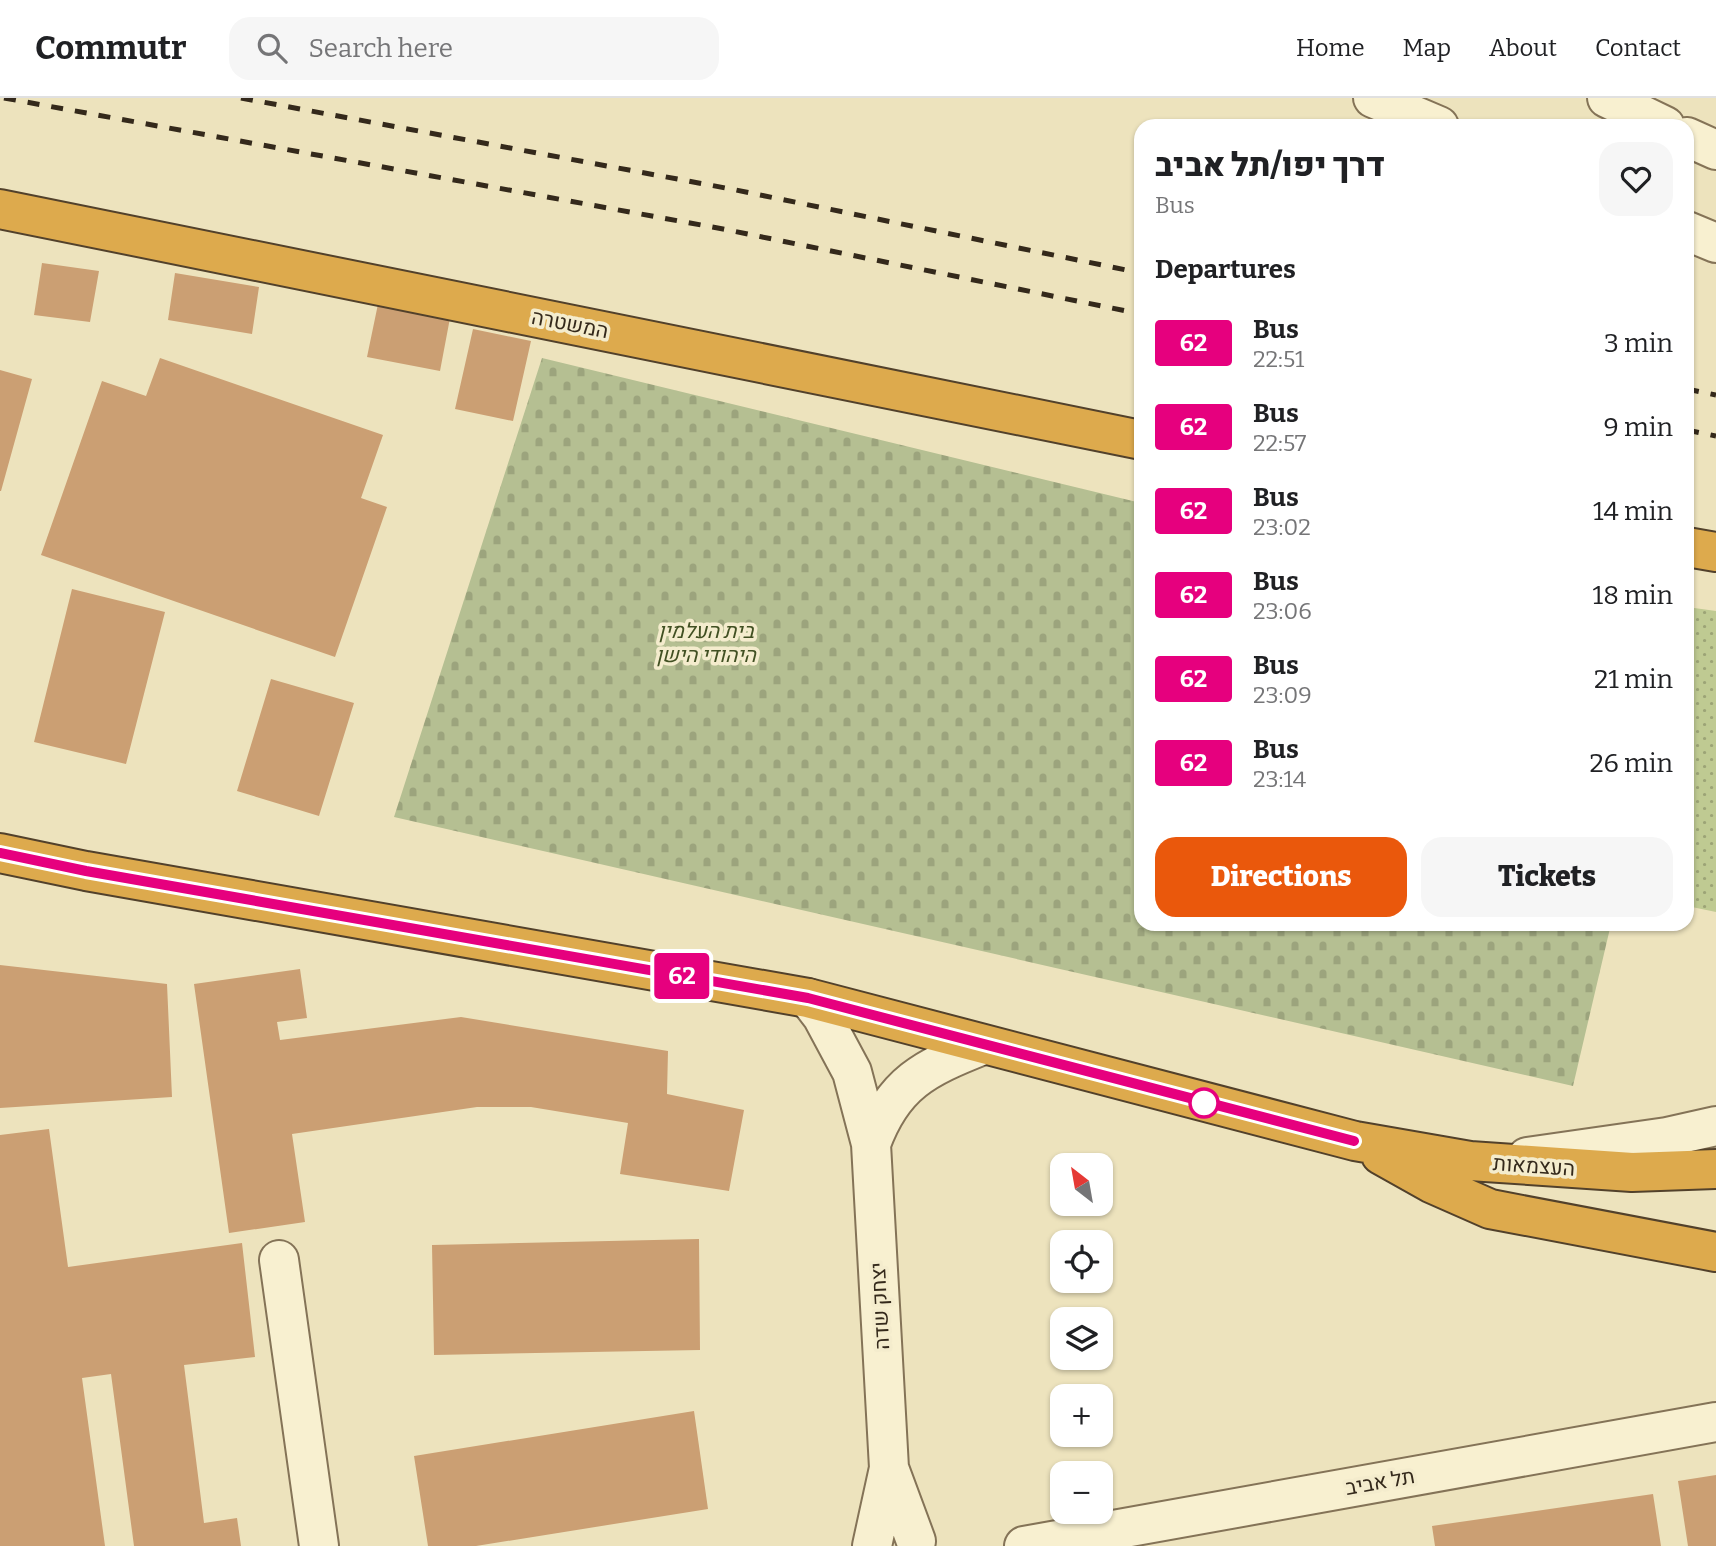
<!DOCTYPE html>
<html lang="en">
<head>
<meta charset="utf-8">
<style>
	body { margin:0; font-family:Bitter,Heebo,serif; background:#f6f6f6; color:#202124; height:100vh; display:flex; flex-direction:column; font-size:26px; white-space:nowrap }
	* { box-sizing:border-box; margin:0 }
	p { font-size:23px; color:#757577 }
	.icon { flex:none; width:38px; height:38px; fill:none; stroke:currentColor; stroke-width:2; stroke-linecap:round; stroke-linejoin:round }
	.map { position:relative; flex:1; overflow:hidden }
	.side { position:absolute; left:1134px; top:21px; width:560px; height:812px; display:flex; flex-direction:column; background:#fff; border-radius:21px; box-shadow:0 2px 5px #0004 }
	.side>* { flex:none }
	.badge { padding:0 14px; border-radius:5px; font-size:24px; line-height:46px }
	.needle { width:46px; rotate:329deg }
	.controls { position:absolute; left:1050px; top:1055px; display:grid; gap:14px }
	.controls a { display:grid; place-items:center; width:63px; height:63px; border-radius:14px; background:#fff; box-shadow:0 2px 5px #0004; font-size:35px }
	.map>.badge { position:absolute; translate:-50% -50%; box-shadow:0 0 0 4px #fff }
	h2 { padding:0 21px; font-size:26px; line-height:63px }
	.round { display:grid; place-items:center; flex:none; width:74px; height:74px; border-radius:21px; background:#f6f6f6 }
	.summary { display:flex; align-items:center; justify-content:space-between; height:119px; padding:0 21px }
	h1 { font-size:33px; font-weight:800; line-height:52px }
	.cta { display:flex; gap:14px; margin-top:auto; padding:14px 21px }
	.cta a { flex:1; height:80px; border-radius:21px; background:#ea580c; color:#fff; font-size:28px; font-weight:800; line-height:80px; text-align:center }
	.cta a+a { background:#f6f6f6; color:#202124 }
	ul { padding:0; list-style:none }
	li { display:flex; align-items:center; gap:21px; height:84px; padding:0 21px }
	li div { flex:1 }
	li b { display:block; font-size:26px }
	li em { font-style:normal }
	li .badge { min-width:77px; font-weight:700; text-align:center }
	header { display:flex; align-items:center; gap:42px; box-sizing:border-box; height:98px; padding:0 35px; background:#fff; border-bottom:2px solid #e0e0e0 }
	header strong { font-size:33px }
	nav { display:flex; gap:38px; margin-inline-start:auto; font-size:24px }
	.search { width:490px; height:63px; background:#f6f6f6; display:flex; align-items:center; gap:18px; box-sizing:border-box; padding:0 24px; border-radius:21px; color:#757577; font-size:26px }
	.map>svg:first-child { display:block }
	.grass { fill:url(#grass-dots) }
	.cemetery { fill:url(#cemetery-stones) }
	.building { fill:#cb9f73 }
	.lines { fill:none; stroke-linecap:round; stroke-linejoin:round }
	.minor-casing { stroke:#847357; stroke-width:42 }
	.highway-casing { stroke:#52412b; stroke-width:42 }
	.minor { stroke:#f8f0d0; stroke-width:38 }
	.highway { stroke:#ddaa4d; stroke-width:38 }
	.rail { stroke:#34291b; stroke-width:5; stroke-dasharray:12 12; stroke-linecap:butt }
	.line-casing { stroke:#fff; stroke-width:16 }
	.line { stroke:#e6007e; stroke-width:10 }
	.stop-dot { fill:#fff; stroke:#e6007e; stroke-width:3.5 }
	.labels { text-anchor:middle; dominant-baseline:central; stroke-width:7; stroke-linejoin:round; paint-order:stroke }
	.street-label { font-size:21px; fill:#34291b; stroke:#f4eccd }
	.park-label { font-size:21px; font-style:italic; fill:#415022; stroke:#f4eccd }
</style>
</head>
<body>
<header>
<strong>Commutr</strong>
<div class="search"><svg class="icon" aria-label="search" viewBox="0 0 24 24"><circle cx="10" cy="10" r="6"/><path d="M15 15l6 6"/></svg>Search here</div>
<nav><a>Home</a><a>Map</a><a>About</a><a>Contact</a></nav>
</header>
<div class="map">
<svg width="1716" height="1448" viewBox="0 0 1716 1448">
	<defs>
		<pattern id="grass-dots" width="8" height="8" patternUnits="userSpaceOnUse" patternTransform="scale(1.75)"><rect width="8" height="8" fill="#bfca92"/><path d="M2 2h.1M6 6h.1" fill="none" stroke="#9ca476" stroke-width="1.8" stroke-linecap="round"/></pattern>
		<pattern id="cemetery-stones" width="16" height="16" patternUnits="userSpaceOnUse" patternTransform="scale(1.75)"><rect width="16" height="16" fill="#b5bf92"/><path d="M2 7V4a2 2 0 0 1 4 0v3zM10 15v-3a2 2 0 0 1 4 0v3z" fill="#9ca47d"/></pattern>
	</defs>
	<rect width="100%" height="100%" fill="#ede3bd"/>
	<path class="grass" d="M1687 509 1716 513V814L1687 808Z"/>
	<path class="cemetery" d="M542 260 1141 405V826H1611L1573 988 394 719Z"/>
	<path class="building" d="M42 165 99 173 90 224 34 217Z
		M175 175 259 189 252 236 168 222Z
		M378 206 450 220 440 273 367 259Z
		M473 231 531 243 513 323 455 311Z
		M160 260 383 337 361 400 387 409 335 559 41 457 102 283 146 298Z
		M0 272 32 281 1 393H0Z
		M72 491 165 514 126 666 34 644Z
		M271 581 354 605 319 718 237 693Z
		M0 867 167 886 172 999 0 1010Z
		M300 871 307 920 277 924 280 942 461 919 668 953 667 996 744 1012 729 1093 620 1076 628 1025 531 1009H477L292 1036 305 1124 229 1135 194 886Z
		M49 1031 68 1169 242 1145 255 1259 184 1267 204 1425 237 1420 241 1448H134L111 1276 82 1280 105 1448H0V1037Z
		M699 1141 700 1252 434 1257 432 1147Z
		M694 1313 708 1411 476 1448H428L414 1358Z
		M1716 1377V1448H1688L1678 1383Z
		M1653 1396 1661 1448H1435L1432 1428Z"/>
	<g class="lines">
		<defs>
			<path id="minor" d="M1373 0 1439 28
				M1607 0 1665 28
				M1687 39 1716 52
				M1687 133 1716 145
				M808 900 822 918 852 974 871 1046 889 1370 872 1448
				M871 1046C893 985 925 970 983 947
				M1527 1059 1667 1039 1716 1028
				M279 1162 319 1448
				M889 1370 916 1443
				M1024 1448 1716 1324"/>
			<path id="highway" d="M0 111 1141 342
				M1687 449 1716 454
				M0 755 86 773 808 900 1355 1043 1470 1063 1632 1074 1716 1071
				M1381 1057 1431 1085 1490 1111 1716 1154"/>
		</defs>
		<use href="#minor" class="minor-casing"/>
		<use href="#highway" class="highway-casing"/>
		<use href="#minor" class="minor"/>
		<use href="#highway" class="highway"/>
		<path class="rail" d="M4 0 723 131 1141 216
			M241 0 731 91 1141 175
			M1687 291 1716 297
			M1687 332 1716 338"/>
	</g>
	<g class="lines">
		<defs>
			<path id="line" d="M0 755 86 773 808 900 1354 1043"/>
		</defs>
		<use href="#line" class="line-casing"/>
		<use href="#line" class="line"/>
	</g>
	<circle class="stop-dot" cx="1204" cy="1005" r="14"/>
	<g class="labels">
		<g class="street-label">
			<text transform="translate(570 226) rotate(11)">המשטרה</text>
			<text transform="translate(1534 1068) rotate(4)">העצמאות</text>
			<text transform="translate(880 1208) rotate(-93)">יצחק שדה</text>
			<text transform="translate(1380 1384) rotate(-10)">תל אביב</text>
		</g>
		<g class="park-label">
			<text x="706" y="533">בית העלמין<tspan x="706" dy="24">היהודי הישן</tspan></text>
		</g>
	</g>
</svg>
<div class="controls">
<a><svg class="needle" viewBox="-14 -14 28 28"><path d="M0-13l5 13h-10z" fill="#e53935"/><path d="M0 13l5-13h-10z" fill="#757577"/></svg></a>
<a><svg class="icon" aria-label="locate" viewBox="0 0 24 24"><circle cx="12" cy="12" r="6"/><path d="M12 2v4M12 18v4M2 12h4M18 12h4"/></svg></a>
<a><svg class="icon" aria-label="layers" viewBox="0 0 24 24"><path d="M12 4l9 5-9 5-9-5zM3 14l9 5 9-5"/></svg></a>
<a>+</a>
<a>−</a>
</div>
<b class="badge" style="left:682px;top:878px;background:#e6007e;color:#fff">62</b>
<section class="side">
<div class="summary"><div><h1>דרך יפו/תל אביב</h1><p>Bus</p></div><a class="round"><svg class="icon" aria-label="heart" viewBox="0 0 24 24"><path d="M12 20l-8-8c-3-5 5-10 8-4 3-6 11-1 8 4z"/></svg></a></div>
<h2>Departures</h2>
<ul>
<li><span class="badge" style="background:#e6007e;color:#fff">62</span><div><b>Bus</b><p>22:51</p></div><em>3 min</em></li>
<li><span class="badge" style="background:#e6007e;color:#fff">62</span><div><b>Bus</b><p>22:57</p></div><em>9 min</em></li>
<li><span class="badge" style="background:#e6007e;color:#fff">62</span><div><b>Bus</b><p>23:02</p></div><em>14 min</em></li>
<li><span class="badge" style="background:#e6007e;color:#fff">62</span><div><b>Bus</b><p>23:06</p></div><em>18 min</em></li>
<li><span class="badge" style="background:#e6007e;color:#fff">62</span><div><b>Bus</b><p>23:09</p></div><em>21 min</em></li>
<li><span class="badge" style="background:#e6007e;color:#fff">62</span><div><b>Bus</b><p>23:14</p></div><em>26 min</em></li>
</ul>
<div class="cta"><a>Directions</a><a>Tickets</a></div>
</section>
</div>
</body>
</html>
